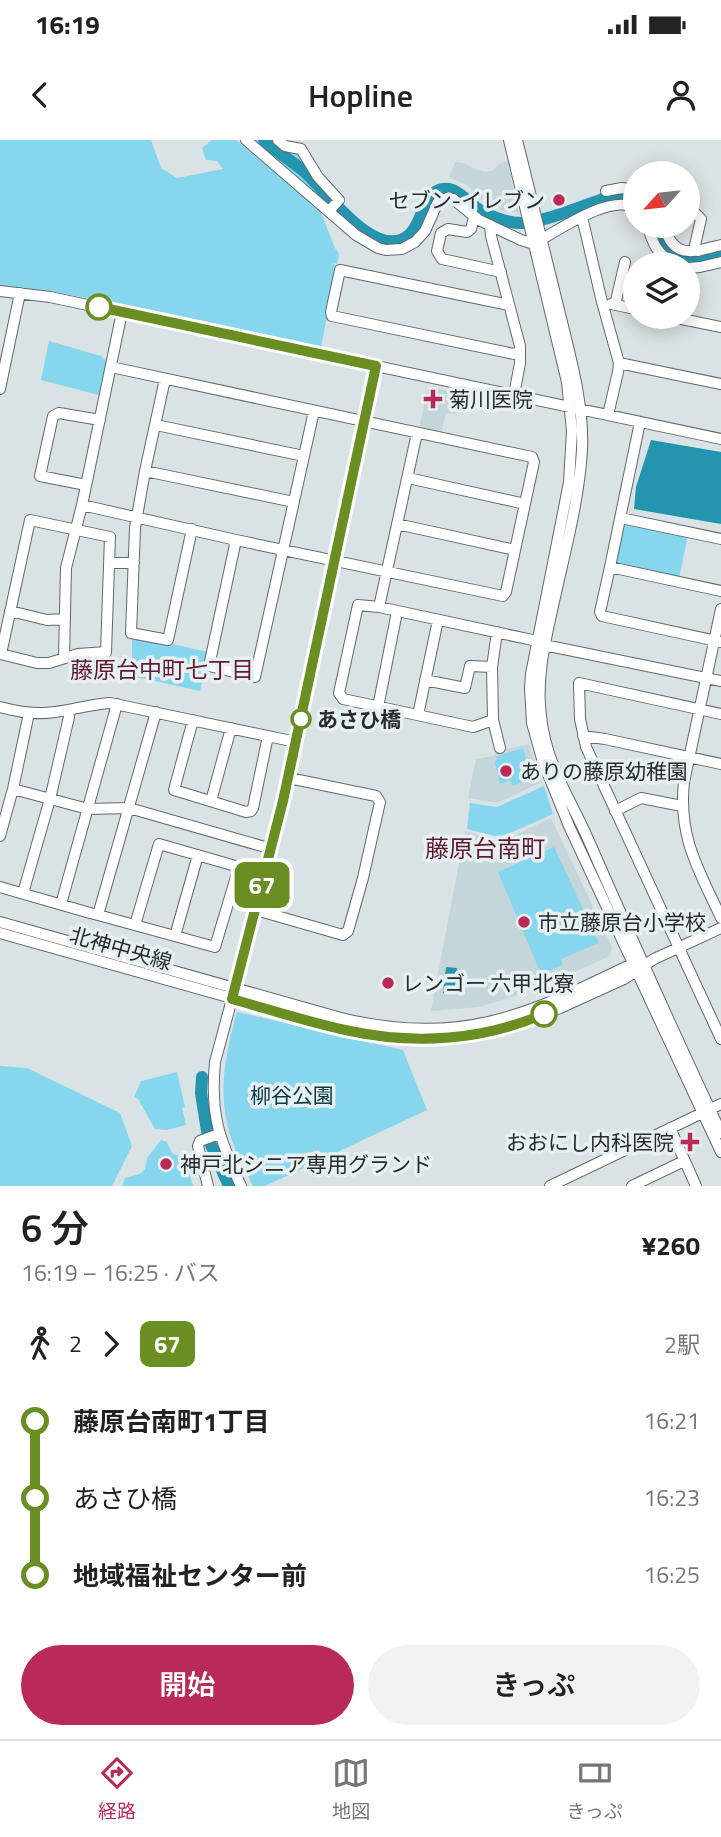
<!DOCTYPE html>
<html lang="ja">
<head>
<meta charset="utf-8">
<style>
	body { margin:0; font-family:"Titillium Web","Noto Sans JP",sans-serif; background:#f2f2f2; color:#222; height:100vh; display:flex; flex-direction:column; font-size:26px; white-space:nowrap }
	* { box-sizing:border-box; margin:0 }
	p { font-size:23px; color:#767676 }
	.icon { flex:none; width:38px; height:38px; fill:none; stroke:currentColor; stroke-width:2; stroke-linecap:round; stroke-linejoin:round }
	.map { position:relative; height:1046px; overflow:hidden }
	.drawer { display:flex; flex-direction:column; background:#fff; flex:1 }
	.drawer>* { flex:none }
	.badge { padding:0 14px; border-radius:10px; font-size:24px; line-height:46px }
	.needle { width:46px; rotate:243deg }
	.buttons { position:absolute; left:623px; top:21px; display:grid; gap:14px }
	.buttons a { display:grid; place-items:center; width:77px; height:77px; border-radius:50%; background:#fff; box-shadow:0 4px 18px #0003; font-size:35px }
	.map>.badge { position:absolute; translate:-50% -50%; box-shadow:0 0 0 4px #fff }
	.legs { display:flex; align-items:center; gap:10px; height:77px; padding:0 21px; font-size:23px }
	.legs p { margin-inline-start:auto }
	.headline { display:flex; align-items:center; justify-content:space-between; height:119px; padding:0 21px }
	h1 { font-size:38px; font-weight:600; line-height:52px }
	.cta { display:flex; gap:14px; margin-top:auto; padding:14px 21px }
	.cta a { flex:1; height:80px; border-radius:42px; background:#b92a57; color:#fff; font-size:28px; font-weight:600; line-height:80px; text-align:center }
	.cta a+a { background:#f2f2f2; color:#222 }
	ul { padding:0 21px; list-style:none }
	li { display:flex; align-items:center; gap:24px; height:77px; font-size:26px }
	li i { display:grid; place-items:center; width:10px; height:100%; margin:0 9px; background:currentColor }
	li i::after { content:''; width:18px; height:18px; margin:-9px; border:5px solid; border-radius:50%; background:#fff }
	li p { margin-inline-start:auto }
	li:first-child i { background:linear-gradient(#0000 50%,currentColor 0) }
	li:last-child i { background:linear-gradient(currentColor 50%,#0000 0) }
	.status { display:flex; justify-content:space-between; align-items:center; height:49px; padding:0 35px; background:#fff; direction:ltr }
	.status svg { height:19px; fill:currentColor }
	header { display:flex; justify-content:space-between; align-items:center; height:91px; padding:0 21px; background:#fff; font-size:32px; font-weight:600 }
	.menu { display:flex; justify-content:space-around; align-items:center; height:98px; border-top:2px solid #e0e0e0; background:#fff; font-size:19px; color:#767676 }
	.menu a { display:grid; justify-items:center; gap:4px }
	.menu .current { color:#b92a57 }
	.map>svg:first-child { display:block }
	.built { fill:#c5d6db }
	.green { fill:#86d6ed }
	.water { fill:#2395af }
	.lines { fill:none; stroke-linecap:round; stroke-linejoin:round }
	.river { stroke:#2395af; stroke-width:12 }
	.minor-casing { stroke:#62696c; stroke-width:12 }
	.minor { stroke:#fff; stroke-width:10 }
	.line-1-casing { stroke:#fff; stroke-width:16 }
	.line-1 { stroke:#6b8e23; stroke-width:10 }
	.poi-dot { fill:#b92a57; stroke:#e6eff1; stroke-width:2.5 }
	.stop-1-dot { fill:#fff; stroke:#6b8e23; stroke-width:3.5 }
	.labels { text-anchor:middle; dominant-baseline:central; stroke-width:7; stroke-linejoin:round; paint-order:stroke }
	.poi-label { font-size:21px; fill:#272b2c; stroke:#e6eff1; text-anchor:start }
	.stop-label { font-size:21px; font-weight:bold; fill:#272b2c; stroke:#e6eff1; text-anchor:start }
	.street-label { font-size:21px; fill:#272b2c; stroke:#e6eff1 }
	.park-label { font-size:21px; fill:#093a46; stroke:#e6eff1 }
	.neighbourhood-label { font-size:23px; fill:#601b2e; stroke:#e6eff1 }
	.quarter-label { font-size:24px; fill:#601b2e; stroke:#e6eff1 }
</style>
</head>
<body>
<div class="status"><b>16:19</b><svg viewBox="0 0 49 12"><path d="M0 12V9h3v3zM5 12V6h3v6zM10 12V3h3v9zM15 12V0h3v12zM26 1h20v11H26zM47 4h2v5h-2z"/></svg></div>
<header><svg class="icon" aria-label="back" viewBox="0 0 24 24"><path d="M15 5l-7 7 7 7"/></svg>Hopline<svg class="icon" aria-label="person" viewBox="0 0 24 24"><circle cx="12" cy="8" r="4"/><path d="M4 21q1-7 8-7t8 7"/></svg></header>
<div class="map">
<svg width="721" height="1046" viewBox="0 0 721 1046">
	<rect width="100%" height="100%" fill="#d9e2e4"/>
	<path class="built" d="M507 21 519 72H505L483 60 467 45 449 37 455 22 463 23 475 29 485 32 492 31 499 24Z
		M428 247 462 254 457 275 446 273 441 294 419 289Z
		M529 604 542 642 497 663 468 658 476 619 493 616 503 610Z
		M551 678 612 807 610 816 539 848 479 867 431 871 465 691 497 701 509 698Z"/>
	<path class="green" d="M0 0H151L161 28 177 38 223 29 217 21 206 20 202 8 212 0H236L279 36 312 58 318 65 335 108 339 114 337 124 332 123 337 126 321 207C214 183 109 158 0 145Z
		M251 0H275L301 13 309 29 303 37 318 53 320 59Z
		M49 201 101 216 108 222 103 256 41 240Z
		M627 384 688 395 679 438 617 425 616 421 623 387Z
		M132 495 208 512 200 551 132 536Z
		M523 608 530 634C526 641 520 644 512 645L509 640 500 644 495 623 497 616Z
		M544 646 553 674 506 695 495 696 467 689 470 663 497 667Z
		M554 707 599 803 561 819 563 825 541 834 498 732Z
		M237 872 403 910 427 970 265 1046H253C247 1033 239 1020 234 1006 216 960 224 918 237 872Z
		M0 926 27 928 120 973 132 1006 112 1046H0Z
		M177 932 185 967 182 968 186 985 167 990 155 989 138 959 134 957 141 941Z
		M161 1000 167 1002 172 1013 185 1019 193 1046H122L125 1038 140 1034 145 1029 147 1018Z"/>
	<path class="water" d="M651 300 721 312V384L634 369 636 347Z
		M446 827 457 828 454 854 443 853Z"/>
	<g class="lines">
		<path class="river" d="M264 0C277 13 293 21 306 33 326 51 378 125 410 94 423 82 423 52 443 49 458 46 470 66 483 72 494 78 511 84 524 83 548 80 572 70 595 62 601 60 608 56 615 55 621 54 630 55 635 58
			M658 86C672 124 684 122 721 113
			M202 937 201 953 207 991
			M211 1005 229 1046"/>
		<defs>
			<path id="minor" d="M246 0 356 95 378 108 386 110 402 109 415 102 425 91 438 62 447 58 453 59 479 80 521 100 534 104
				M278 0 285 6 301 9 318 37 339 60 329 71
				M509 0 567 242 572 291 569 342 564 368 531 534 530 548 532 583 542 619 569 686 721 1012
				M517 0C531 56 545 113 559 170 570 216 584 262 582 310 579 362 564 415 553 466 545 502 536 539 541 576 546 624 569 656 588 699 631 797 675 895 721 993
				M606 51 622 48 635 50
				M688 66 701 79 695 105 698 111
				M474 77 471 89 467 92 448 89 441 93 437 111 442 119 501 132
				M582 77 602 162 619 223 618 232 608 275
				M490 85 491 96 520 206V223L514 255
				M648 86C652 103 658 115 674 124
				M664 86C674 120 693 112 721 105
				M542 99C563 87 612 54 635 68
				M688 128 700 127 721 122
				M0 151 50 157 721 299
				M611 164 635 169
				M509 165 340 130 331 172 332 176 514 214 520 211
				M615 165 625 122
				M672 177 721 187
				M619 223 721 244
				M111 227 532 317 534 322 506 452 503 456 236 400 82 365 122 172
				M165 239 145 331 135 388 131 493 168 500 192 389
				M0 249 20 153
				M640 282 610 427 721 451
				M156 285 304 316
				M145 331 294 362
				M408 338 525 364
				M86 345 40 336 53 276 59 273 100 280
				M621 378 721 399
				M30 380 110 397 106 512 78 514 49 523H37L1 514Z
				M397 384 515 410
				M236 400 209 526 255 537 314 271
				M109 423H134
				M610 427 600 472 602 476 721 502
				M379 467 417 293
				M721 469 684 642C678 698 699 730 721 778
				M10 471 47 480 65 479
				M497 492 492 527 493 580 500 608
				M544 505 721 541
				M64 517 66 428 82 365
				M425 540 465 548 470 526 492 527
				M0 567C19 572 36 575 55 572 74 570 91 564 110 563L296 602
				M378 567 397 472
				M721 574 579 543 580 579 586 607 721 899
				M418 575 438 480
				M193 580 174 650 246 672 251 671 253 668 268 596
				M493 580 473 587 343 559 339 553 358 465 379 467 537 501
				M583 596 605 599 721 624
				M13 649 88 669 129 668 272 709
				M211 661 231 588
				M615 671 641 658 682 666
				M0 696 13 649 29 573
				M0 747 90 773 98 775 215 807 239 727 159 704 135 785
				M23 753 50 659 69 577 68 570
				M61 764 117 564
				M256 770 343 795 348 791 363 738 380 662 376 656 289 638
				M98 775 156 572
				M0 782 341 878C390 890 443 893 492 881 540 870 588 845 632 824H637
				M0 793 349 891 386 897 443 899 486 893 508 888 560 868 624 839 654 819 721 788
				M175 796 198 715
				M670 988 696 1046
				M208 1046 198 1006 200 1001 219 994
				M241 1046C219 998 210 975 215 922L273 707 289 638 376 226
				M550 1046 721 964
				M632 1046 684 1021"/>
		</defs>
		<use href="#minor" class="minor-casing"/>
		<use href="#minor" class="minor"/>
	</g>
	<g class="lines">
		<defs>
			<path id="line-1" d="M99 167 376 226 283 661 232 859C271 870 311 883 350 891 416 905 483 900 544 874"/>
		</defs>
		<use href="#line-1" class="line-1-casing"/>
		<use href="#line-1" class="line-1"/>
	</g>
	<g class="poi-dot">
		<circle cx="559" cy="60" r="7"/>
		<path d="M429.5 248.5h7v7h7v7h-7v7h-7v-7h-7v-7h7z"/>
		<circle cx="506" cy="631" r="7"/>
		<circle cx="524" cy="782" r="7"/>
		<circle cx="388" cy="843" r="7"/>
		<path d="M686.5 991.5h7v7h7v7h-7v7h-7v-7h-7v-7h7z"/>
		<circle cx="166" cy="1024" r="7"/>
	</g>
	<g class="stop-1-dot">
		<circle cx="99" cy="167" r="12"/>
		<circle cx="301" cy="579" r="9"/>
		<circle cx="544" cy="874" r="12"/>
	</g>
	<g class="labels">
		<g class="poi-label">
			<text x="545" y="60" text-anchor="end">セブン-イレブン</text>
			<text x="449" y="259">菊川医院</text>
			<text x="520" y="631">ありの藤原幼稚園</text>
			<text x="538" y="782">市立藤原台小学校</text>
			<text x="402" y="843">レンゴー 六甲北寮</text>
			<text x="674" y="1002" text-anchor="end">おおにし内科医院</text>
			<text x="180" y="1024">神戸北シニア専用グランド</text>
		</g>
		<g class="stop-label">
			<text x="317" y="579">あさひ橋</text>
		</g>
		<g class="street-label">
			<text transform="translate(121 808) rotate(16)">北神中央線</text>
		</g>
		<g class="park-label">
			<text x="292" y="955">柳谷公園</text>
		</g>
		<g class="neighbourhood-label">
			<text x="162" y="529">藤原台中町七丁目</text>
		</g>
		<g class="quarter-label">
			<text x="485" y="708">藤原台南町</text>
		</g>
	</g>
</svg>
<div class="buttons">
<a><svg class="needle" viewBox="-14 -14 28 28"><path d="M0-13l5 13h-10z" fill="#e53935"/><path d="M0 13l5-13h-10z" fill="#767676"/></svg></a>
<a><svg class="icon" aria-label="layers" viewBox="0 0 24 24"><path d="M12 4l9 5-9 5-9-5zM3 14l9 5 9-5"/></svg></a>
</div>
<b class="badge" style="left:262px;top:745px;background:#6b8e23;color:#fff">67</b>
</div>
<section class="drawer">
<div class="headline"><div><h1>6 分</h1><p>16:19 – 16:25 · バス</p></div><b>¥260</b></div>
<div class="legs"><svg class="icon" aria-label="walk" viewBox="0 0 24 24"><circle cx="13" cy="4" r="2"/><path d="M13 8l-2 6 4 7M11 14l-3 7M7 12l3-4h3l4 4"/></svg>2<svg class="icon" aria-label="forward" viewBox="0 0 24 24"><path d="M9 5l7 7-7 7"/></svg><b class="badge" style="background:#6b8e23;color:#fff">67</b><p>2駅</p></div>
<ul>
<li><i style="color:#6b8e23"></i><b>藤原台南町1丁目</b><p>16:21</p></li>
<li><i style="color:#6b8e23"></i><span>あさひ橋</span><p>16:23</p></li>
<li><i style="color:#6b8e23"></i><b>地域福祉センター前</b><p>16:25</p></li>
</ul>
<div class="cta"><a>開始</a><a>きっぷ</a></div>
</section>
<nav class="menu">
<a class="current"><svg class="icon" aria-label="directions" viewBox="0 0 24 24"><path d="M12 3l9 9-9 9-9-9zM9 14v-3h6M13 9l2 2-2 2"/></svg>経路</a>
<a><svg class="icon" aria-label="map" viewBox="0 0 24 24"><path d="M3 6l6-2 6 2 6-2v14l-6 2-6-2-6 2zM9 4v14M15 6v14"/></svg>地図</a>
<a><svg class="icon" aria-label="tickets" viewBox="0 0 24 24"><path d="M3 7h18v10H3zM15 7v10"/></svg>きっぷ</a>
</nav>
</body>
</html>
